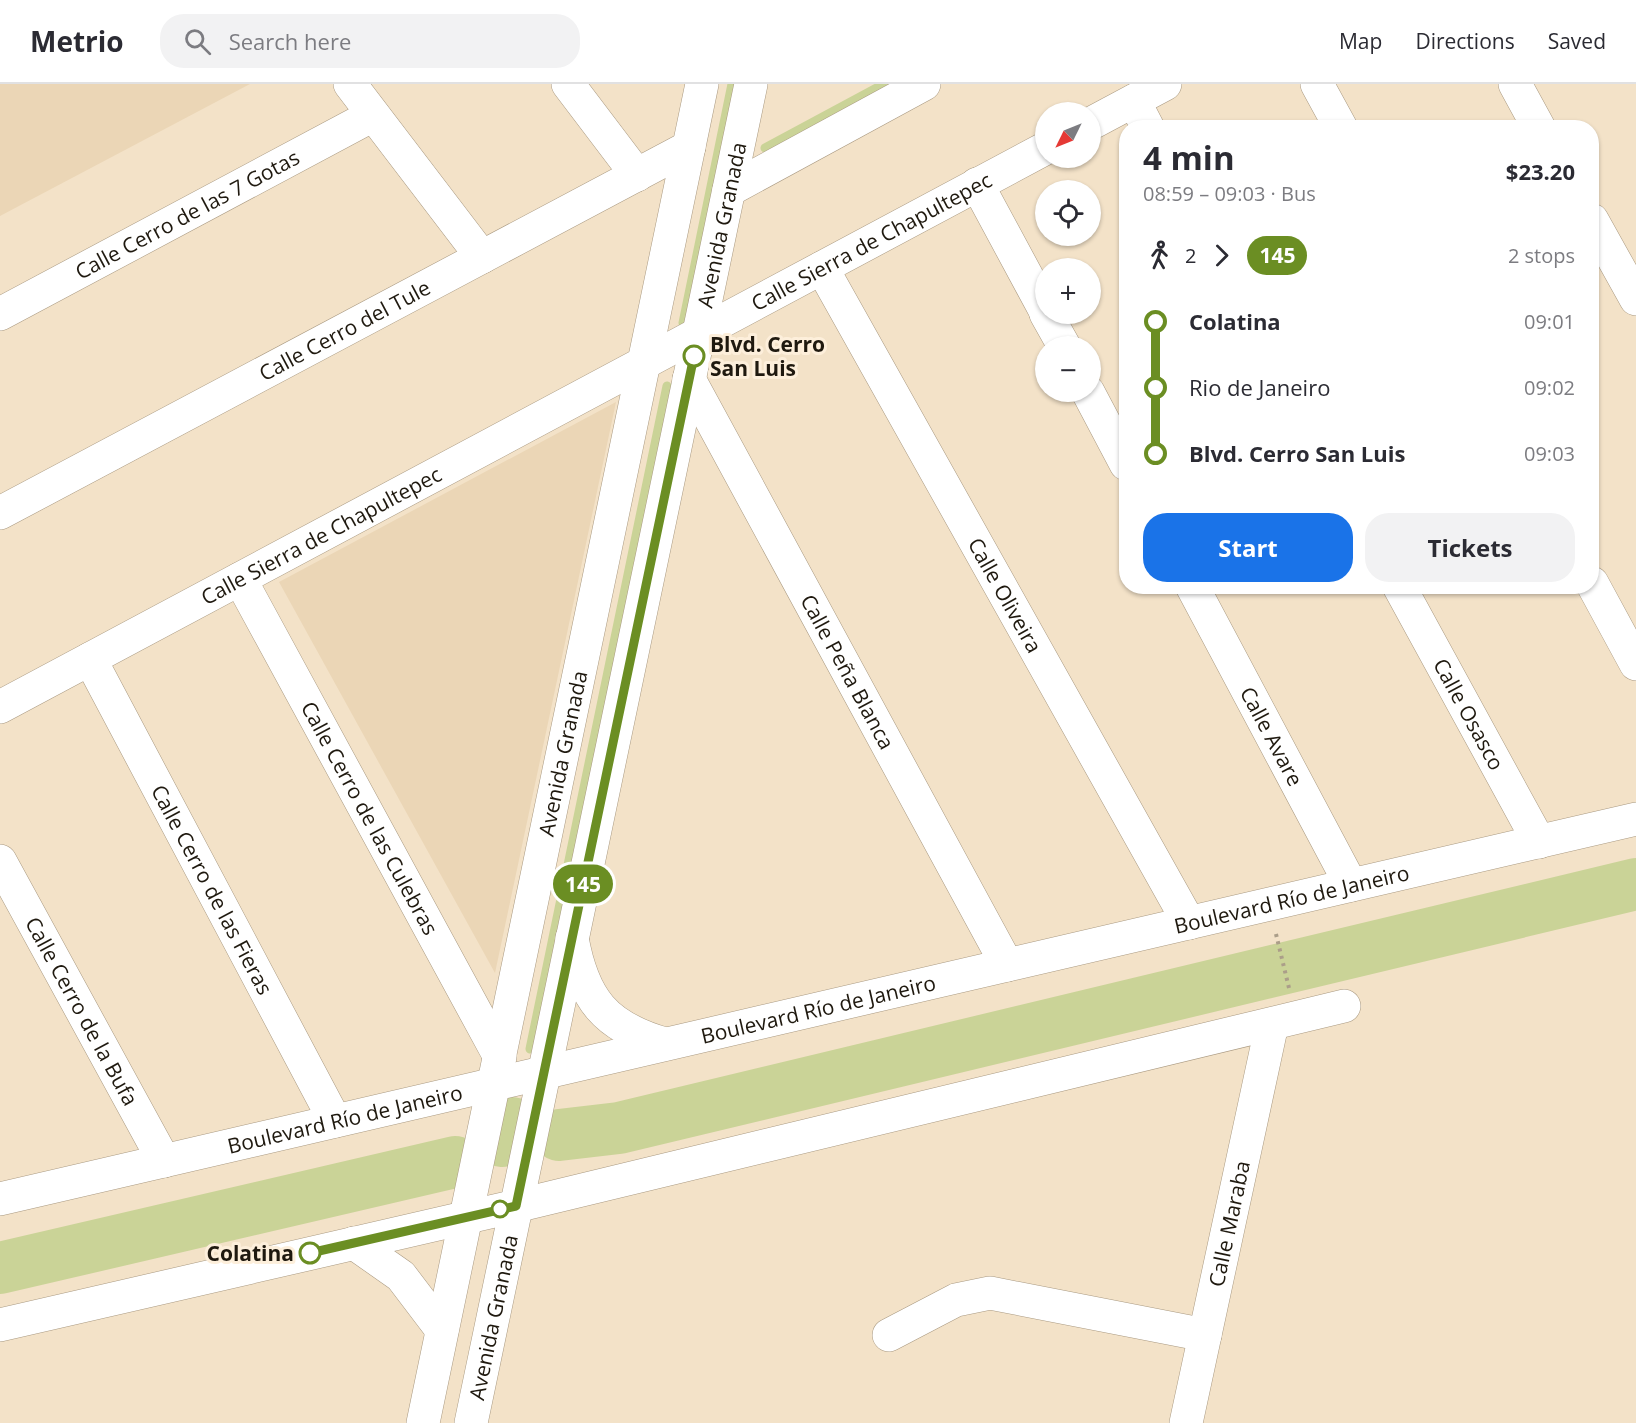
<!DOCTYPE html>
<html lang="en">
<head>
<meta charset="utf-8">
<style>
	body { margin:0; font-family:"Open Sans",sans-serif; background:#f2f2f3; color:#2b2b33; height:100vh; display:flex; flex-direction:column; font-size:22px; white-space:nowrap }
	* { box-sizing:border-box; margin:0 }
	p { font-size:20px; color:#7c7c81 }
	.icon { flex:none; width:33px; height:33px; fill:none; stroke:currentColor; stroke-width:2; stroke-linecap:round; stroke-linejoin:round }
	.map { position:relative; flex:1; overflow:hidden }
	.sheet { position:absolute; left:1119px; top:36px; width:480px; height:474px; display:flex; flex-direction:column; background:#fff; border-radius:24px; box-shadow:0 2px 4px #0004 }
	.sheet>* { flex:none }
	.badge { padding:0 12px; border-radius:20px; font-size:21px; line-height:39px }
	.needle { width:39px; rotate:227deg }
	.fabs { position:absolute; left:1035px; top:18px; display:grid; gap:12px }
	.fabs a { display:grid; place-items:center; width:66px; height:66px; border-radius:50%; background:#fff; box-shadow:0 2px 4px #0004; font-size:30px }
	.map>.badge { position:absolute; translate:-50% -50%; box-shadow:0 0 0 3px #fff }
	.legs { display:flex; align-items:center; gap:9px; height:66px; padding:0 24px; font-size:20px }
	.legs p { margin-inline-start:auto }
	.head { display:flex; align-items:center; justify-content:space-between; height:102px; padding:0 24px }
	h1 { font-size:33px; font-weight:700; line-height:45px }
	.cta { display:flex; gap:12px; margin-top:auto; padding:12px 24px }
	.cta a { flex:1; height:69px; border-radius:24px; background:#1a73e8; color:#fff; font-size:24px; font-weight:700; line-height:69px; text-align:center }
	.cta a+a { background:#f2f2f3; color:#2b2b33 }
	ul { padding:0 24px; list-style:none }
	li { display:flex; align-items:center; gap:21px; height:66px; font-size:22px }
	li i { display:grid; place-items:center; width:9px; height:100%; margin:0 8px; background:currentColor }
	li i::after { content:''; width:15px; height:15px; margin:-8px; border:4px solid; border-radius:50%; background:#fff }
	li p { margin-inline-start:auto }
	li:first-child i { background:linear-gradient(#0000 50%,currentColor 0) }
	li:last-child i { background:linear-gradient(currentColor 50%,#0000 0) }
	header { display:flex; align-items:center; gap:36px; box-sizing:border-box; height:84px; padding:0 30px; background:#fff; border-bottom:2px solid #e1e1e2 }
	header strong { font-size:28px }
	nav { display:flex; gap:33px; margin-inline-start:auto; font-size:21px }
	.search { width:420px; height:54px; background:#f2f2f3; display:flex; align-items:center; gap:15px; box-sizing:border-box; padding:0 21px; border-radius:24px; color:#7c7c81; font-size:22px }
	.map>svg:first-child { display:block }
	.built { fill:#ebd6b6 }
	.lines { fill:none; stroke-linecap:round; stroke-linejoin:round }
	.stream { stroke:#cad397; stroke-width:9 }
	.river { stroke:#cad397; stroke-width:52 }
	.minor-casing { stroke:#a99981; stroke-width:34 }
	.major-casing { stroke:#a99981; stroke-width:34 }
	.path { stroke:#ab9e89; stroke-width:4; stroke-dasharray:3 4.5; stroke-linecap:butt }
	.minor { stroke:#fff; stroke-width:33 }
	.major { stroke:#fff; stroke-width:33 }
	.line-1-casing { stroke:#fff; stroke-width:14 }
	.line-1 { stroke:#6b8e23; stroke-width:9 }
	.stop-1-dot { fill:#fff; stroke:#6b8e23; stroke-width:3 }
	.labels { text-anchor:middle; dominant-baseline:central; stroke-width:6; stroke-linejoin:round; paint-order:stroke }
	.street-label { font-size:21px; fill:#1f190f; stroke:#fdefdb }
	.stop-label { font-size:21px; font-weight:bold; fill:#1f190f; stroke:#fdefdb; text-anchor:start }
</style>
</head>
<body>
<header>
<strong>Metrio</strong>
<div class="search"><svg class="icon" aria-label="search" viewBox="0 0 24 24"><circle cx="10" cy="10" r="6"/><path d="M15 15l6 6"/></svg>Search here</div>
<nav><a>Map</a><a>Directions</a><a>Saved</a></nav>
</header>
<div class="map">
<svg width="1636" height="1339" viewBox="0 0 1636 1339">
	<rect width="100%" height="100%" fill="#f3e2c8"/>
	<path class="built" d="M0 0H250L0 132Z
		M616 318 495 889 279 498Z"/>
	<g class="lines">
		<path class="stream" d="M765 64 884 0
			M683 239 732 0
			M530 965 667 302"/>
		<path class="river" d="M559 1051 619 1044 1636 800
			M502 1057 512 1039 521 1051
			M0 1184 455 1078"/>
		<defs>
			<g id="minor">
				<path d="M350 0 482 173"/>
				<path d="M568 0 637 91"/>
				<path d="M1317 0 1341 44"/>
				<path d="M1515 0 1539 44"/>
				<path d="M1134 17 1148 44"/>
				<path d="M1090 40 1165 0"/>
				<path d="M977 100 1046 228"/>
				<path d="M729 106 924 0"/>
				<path d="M1592 136 1636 215"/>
				<path id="s1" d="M822 184 1189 839"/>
				<path id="s2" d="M0 230 373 31"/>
				<path d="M1046 230 1064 262"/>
				<path id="s3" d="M689 295 1007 881"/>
				<path d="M1088 308 1126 380"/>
				<path id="s4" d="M0 429 689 63"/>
				<path id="s5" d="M240 495 500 973"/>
				<path d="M1592 499 1636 580"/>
				<path id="s6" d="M1192 502 1351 801"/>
				<path id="s7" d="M1399 502 1539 758"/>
				<path id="s8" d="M90 575 335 1037"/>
				<path id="s9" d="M0 623 1046 64"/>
				<path id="s10" d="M0 777 164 1077"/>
				<path d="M572 854C583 915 605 943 665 960"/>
				<path id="s11" d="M0 1115 1636 735"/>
				<path d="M354 1159 401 1192 442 1246"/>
				<path d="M0 1241 516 1122 1344 922"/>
				<path d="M889 1251 956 1216 990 1209 1205 1251"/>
				<path id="s12" d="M1186 1339 1272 940"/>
			</g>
			<g id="major">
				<path id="s13" d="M423 1339 702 0"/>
				<path id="s14" d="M471 1339 751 0"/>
			</g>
		</defs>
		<use href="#minor" class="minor-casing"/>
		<use href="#major" class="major-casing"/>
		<path class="path" d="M1276 850 1289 904"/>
		<use href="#minor" class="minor"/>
		<use href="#major" class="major"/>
	</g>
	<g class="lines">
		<defs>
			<path id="line-1" d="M310 1169 516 1122 694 272"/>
		</defs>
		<use href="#line-1" class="line-1-casing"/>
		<use href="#line-1" class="line-1"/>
	</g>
	<g class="stop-1-dot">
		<circle cx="694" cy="272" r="10"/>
		<circle cx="500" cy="1125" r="8"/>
		<circle cx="310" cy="1169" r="10"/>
	</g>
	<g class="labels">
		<g class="street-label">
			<text stroke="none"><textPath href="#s2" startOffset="212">Calle Cerro de las 7 Gotas</textPath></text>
			<text stroke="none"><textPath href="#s14" startOffset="1224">Avenida Granada</textPath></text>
			<text stroke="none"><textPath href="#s9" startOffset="988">Calle Sierra de Chapultepec</textPath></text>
			<text stroke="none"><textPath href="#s4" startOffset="390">Calle Cerro del Tule</textPath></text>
			<text stroke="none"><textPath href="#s9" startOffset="364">Calle Sierra de Chapultepec</textPath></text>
			<text stroke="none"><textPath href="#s1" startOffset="375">Calle Oliveira</textPath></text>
			<text stroke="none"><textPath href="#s3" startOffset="333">Calle Peña Blanca</textPath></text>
			<text stroke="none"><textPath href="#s7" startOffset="146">Calle Osasco</textPath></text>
			<text stroke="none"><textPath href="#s6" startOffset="170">Calle Avare</textPath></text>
			<text stroke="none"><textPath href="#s13" startOffset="684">Avenida Granada</textPath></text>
			<text stroke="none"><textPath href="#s5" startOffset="272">Calle Cerro de las Culebras</textPath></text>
			<text stroke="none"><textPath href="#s8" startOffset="261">Calle Cerro de las Fieras</textPath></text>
			<text stroke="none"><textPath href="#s11" startOffset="1326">Boulevard Río de Janeiro</textPath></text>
			<text stroke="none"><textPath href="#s11" startOffset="840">Boulevard Río de Janeiro</textPath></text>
			<text stroke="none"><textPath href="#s10" startOffset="171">Calle Cerro de la Bufa</textPath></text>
			<text stroke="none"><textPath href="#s11" startOffset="354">Boulevard Río de Janeiro</textPath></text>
			<text stroke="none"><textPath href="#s12" startOffset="204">Calle Maraba</textPath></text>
			<text stroke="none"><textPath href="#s14" startOffset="108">Avenida Granada</textPath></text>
		</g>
		<g class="stop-label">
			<text x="710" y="260">Blvd. Cerro<tspan x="710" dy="24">San Luis</tspan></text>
			<text x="294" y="1169" text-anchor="end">Colatina</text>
		</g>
	</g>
</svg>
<div class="fabs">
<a><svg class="needle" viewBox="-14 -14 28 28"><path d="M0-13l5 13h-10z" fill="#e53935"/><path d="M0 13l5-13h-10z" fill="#7c7c81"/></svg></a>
<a><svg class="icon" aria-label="locate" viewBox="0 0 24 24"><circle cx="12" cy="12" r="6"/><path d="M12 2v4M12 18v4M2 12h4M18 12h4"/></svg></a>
<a>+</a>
<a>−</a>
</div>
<b class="badge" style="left:583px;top:800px;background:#6b8e23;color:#fff">145</b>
<section class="sheet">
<div class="head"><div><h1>4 min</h1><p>08:59 – 09:03 · Bus</p></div><b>$23.20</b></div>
<div class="legs"><svg class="icon" aria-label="walk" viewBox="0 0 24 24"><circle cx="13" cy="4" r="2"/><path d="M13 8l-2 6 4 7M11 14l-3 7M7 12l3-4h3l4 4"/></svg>2<svg class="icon" aria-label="forward" viewBox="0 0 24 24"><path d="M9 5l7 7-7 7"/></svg><b class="badge" style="background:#6b8e23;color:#fff">145</b><p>2 stops</p></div>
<ul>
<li><i style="color:#6b8e23"></i><b>Colatina</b><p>09:01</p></li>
<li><i style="color:#6b8e23"></i><span>Rio de Janeiro</span><p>09:02</p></li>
<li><i style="color:#6b8e23"></i><b>Blvd. Cerro San Luis</b><p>09:03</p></li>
</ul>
<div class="cta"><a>Start</a><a>Tickets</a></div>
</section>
</div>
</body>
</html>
